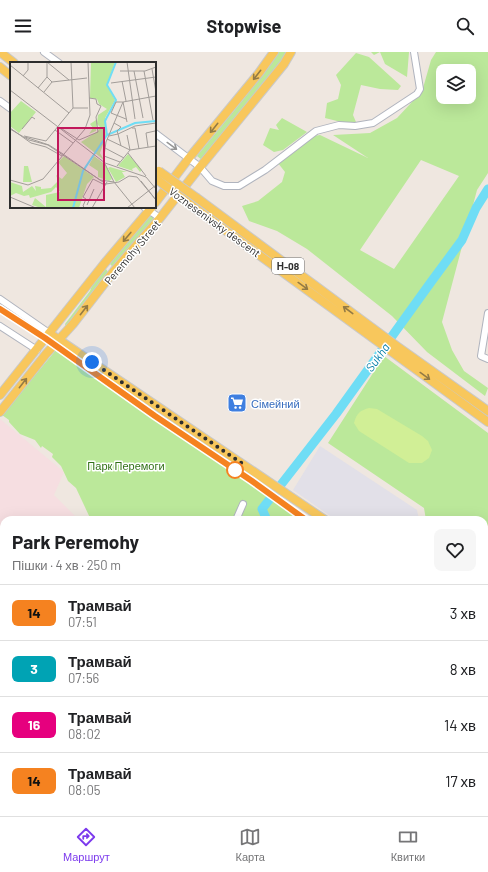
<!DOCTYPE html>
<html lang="uk">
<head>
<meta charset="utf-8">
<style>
	body { margin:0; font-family:Barlow,sans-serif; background:#f6f6f6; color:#202124; height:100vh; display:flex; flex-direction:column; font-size:15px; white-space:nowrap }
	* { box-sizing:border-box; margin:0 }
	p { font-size:13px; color:#757577 }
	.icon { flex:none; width:22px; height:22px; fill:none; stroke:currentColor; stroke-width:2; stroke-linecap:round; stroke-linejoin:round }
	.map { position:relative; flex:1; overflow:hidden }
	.details { position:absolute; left:0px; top:464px; width:488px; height:300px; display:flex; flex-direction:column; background:#fff; border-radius:12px 12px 0 0; box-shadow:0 4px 16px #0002 }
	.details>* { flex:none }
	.badge { padding:0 8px; border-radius:6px; font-size:14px; line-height:26px }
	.controls { position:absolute; left:436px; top:12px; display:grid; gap:8px }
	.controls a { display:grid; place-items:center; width:40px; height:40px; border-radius:8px; background:#fff; box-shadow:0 4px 16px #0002; font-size:20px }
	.you { position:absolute; width:20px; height:20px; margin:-10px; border:3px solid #fff; border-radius:50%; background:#1a73e8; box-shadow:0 0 0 6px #1a73e833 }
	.map>.badge { position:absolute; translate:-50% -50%; box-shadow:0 0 0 2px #fff }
	.round { display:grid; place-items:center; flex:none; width:42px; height:42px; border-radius:8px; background:#f6f6f6 }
	.summary { display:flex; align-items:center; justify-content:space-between; height:68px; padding:0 12px }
	h1 { font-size:19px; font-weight:700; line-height:30px }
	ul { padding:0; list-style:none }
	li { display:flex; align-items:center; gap:12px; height:56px; padding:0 12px; border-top:1px solid #e0e0e0 }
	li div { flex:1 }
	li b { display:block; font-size:15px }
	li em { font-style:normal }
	li .badge { min-width:44px; font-weight:700; text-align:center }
	header { display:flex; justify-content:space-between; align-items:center; height:52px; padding:0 12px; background:#fff; font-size:18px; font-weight:700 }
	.tabs { display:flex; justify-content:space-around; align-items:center; height:56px; border-top:1px solid #e0e0e0; background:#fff; font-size:11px; color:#757577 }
	.tabs a { display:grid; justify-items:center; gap:2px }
	.tabs .selected { color:#7c3aed }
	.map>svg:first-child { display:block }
	.industrial { fill:#e2e0e8 }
	.medical { fill:#f6dee1 }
	.green { fill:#bbe89a; fill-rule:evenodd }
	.pitch { fill:#d1ef96 }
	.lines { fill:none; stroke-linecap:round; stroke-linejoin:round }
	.river { stroke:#6fddf5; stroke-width:9 }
	.minor-casing { stroke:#b0b4be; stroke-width:8 }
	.major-casing { stroke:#c9c9c9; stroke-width:10 }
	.minor { stroke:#fff; stroke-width:6 }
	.major { stroke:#f8c75c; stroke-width:8 }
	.tram { stroke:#a2a7b9; stroke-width:1 }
	.major-bridge-casing { stroke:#c9c9c9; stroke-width:10; stroke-linecap:butt }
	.major-bridge { stroke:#f8c75c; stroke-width:8 }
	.oneway { stroke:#937a45 }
	.oneway2 { stroke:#969696 }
	.line-casing { stroke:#fff; stroke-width:9 }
	.line { stroke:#f58220; stroke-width:6 }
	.walk { stroke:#2e2e2e; stroke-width:4; stroke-dasharray:0 7.2 }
	.stop-dot { fill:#fff; stroke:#f58220; stroke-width:2 }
	.labels { text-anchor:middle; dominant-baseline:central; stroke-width:3; stroke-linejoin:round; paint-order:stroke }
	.shield { fill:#fff; stroke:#6d6d6d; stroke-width:1 }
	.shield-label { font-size:10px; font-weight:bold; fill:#2e2e2e }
	.street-label { font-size:11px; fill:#2e2e2e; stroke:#fff }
	.shop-label { font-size:11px; fill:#366cbe; stroke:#fff; text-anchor:start }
	.park-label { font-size:11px; fill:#327117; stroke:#fff }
	.water-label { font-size:12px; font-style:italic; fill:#077fa9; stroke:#fff }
	.inset-river { fill:none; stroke:#6fddf5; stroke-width:2 }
	.inset-road { fill:none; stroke:#a29d99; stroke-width:1 }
	.view { fill:#c2185b; fill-opacity:0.15; stroke:#c2185b; stroke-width:2 }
	.inset-edge { fill:none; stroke:#2e2e2e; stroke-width:2 }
</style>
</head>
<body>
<header><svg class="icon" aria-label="menu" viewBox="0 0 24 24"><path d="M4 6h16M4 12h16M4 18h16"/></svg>Stopwise<svg class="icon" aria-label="search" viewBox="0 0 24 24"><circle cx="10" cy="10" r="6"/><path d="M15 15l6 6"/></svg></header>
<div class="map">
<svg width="488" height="764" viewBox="0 0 488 764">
	<rect width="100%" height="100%" fill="#efe7e0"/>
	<path class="industrial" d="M320 394 417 458 419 468H336L293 438Z
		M488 647V764H419L421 760H484V654Z"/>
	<path class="medical" d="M0 367 64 420 54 443 76 465 74 468H4V593L0 598Z"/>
	<path class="green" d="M278 0H287L274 19 202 108 197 104 246 44 270 12Z
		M371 0H409L407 25 385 12 380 0 374 3Z
		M436 0H488V121L477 138 442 270 452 298 464 319 488 336 485 344 427 300 392 264 307 197 277 179 249 169 242 154 258 149 282 130 285 120 278 111 314 84 320 83 368 106 333 83 370 81 397 66 411 51 423 36 431 8ZM443 19H469V45H443ZM421 108 459 124 394 217 360 198Z
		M356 1 369 5 401 34 398 38 380 37 361 33 353 63 356 70 349 72 325 66 327 51 338 47 341 33 336 23Z
		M282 66 307 80 283 98 274 100 263 93 270 76 279 78 276 73Z
		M149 163 153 164 154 167 152 170 116 213 112 214 110 212 111 208Z
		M104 217H106L108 220 66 275 65 272 90 239 94 229Z
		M56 298 273 448 303 468H91L76 436 68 429 61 414 52 405 53 402 42 394 41 396 35 388 20 382 9 370V368L2 363Z
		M384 304 488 381V555L484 554V468H426L424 456 328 391Z
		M4 536V647L1 644 3 640 0 632V540Z
		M4 698V760H235L233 764H0V700Z"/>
	<path class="pitch" d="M369 356 377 357 422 384 428 389 432 398 429 406 422 411H409L359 379 354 371C357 361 359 359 369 356Z"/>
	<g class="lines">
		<path class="river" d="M267 468 262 457 336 362 431 230 462 188 476 156 488 137
			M181 764 182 760"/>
		<defs>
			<path id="minor" d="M44 0 59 11
				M0 49 11 57
				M155 81 200 115 212 129 224 134H239L265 118 316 79 339 73 355 74 373 71 417 42 420 37 414 0
				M144 155 160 166
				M0 247 49 281
				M488 261 481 304 488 307
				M0 274 37 298
				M236 468 243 452
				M484 601 488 604
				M484 638 488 632
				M7 764 11 760
				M288 764 289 760
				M333 764 335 760
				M411 764 413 760"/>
			<path id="major" d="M0 0 14 11
				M0 15 11 24
				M197 146 398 295 488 359
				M155 151 189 106 259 21 274 0
				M192 154 488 370
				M49 281 325 468
				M0 343 104 212 152 155
				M0 360 46 302 73 272 114 219 160 166 200 115 284 12 291 0
				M484 566 488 567"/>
		</defs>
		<use href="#minor" class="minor-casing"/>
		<use href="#major" class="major-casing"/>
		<use href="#minor" class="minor"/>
		<use href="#major" class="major"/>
		<path class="tram" d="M0 254C25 270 51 286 74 306L310 468
			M484 584 488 587"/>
		<defs>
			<path id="major-bridge" d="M159 119 197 146
				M155 126 192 154"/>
		</defs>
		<use href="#major-bridge" class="major-bridge-casing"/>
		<use href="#major-bridge" class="major-bridge"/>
	</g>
	<defs><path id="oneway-shaft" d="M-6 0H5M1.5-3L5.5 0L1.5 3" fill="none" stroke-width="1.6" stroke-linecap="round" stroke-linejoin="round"/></defs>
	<g class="oneway">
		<use href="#oneway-shaft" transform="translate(257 23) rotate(128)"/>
		<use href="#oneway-shaft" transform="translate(214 76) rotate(129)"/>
		<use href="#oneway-shaft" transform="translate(127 185) rotate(130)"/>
		<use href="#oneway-shaft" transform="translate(303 234) rotate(36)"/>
		<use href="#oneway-shaft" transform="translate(84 258) rotate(-52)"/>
		<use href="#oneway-shaft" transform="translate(348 258) rotate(-143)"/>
		<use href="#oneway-shaft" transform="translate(425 324) rotate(36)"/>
		<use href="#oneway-shaft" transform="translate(23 331) rotate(-52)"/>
	</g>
	<use class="oneway2" href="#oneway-shaft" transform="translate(172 94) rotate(36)"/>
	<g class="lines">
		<defs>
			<path id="line" d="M0 257 45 286 155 364 252 429 306 468"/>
		</defs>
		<use href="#line" class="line-casing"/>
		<use href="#line" class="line"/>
		<path class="walk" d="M92 310 243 412 235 418"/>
	</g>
	<defs>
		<symbol id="supermarket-square" viewBox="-11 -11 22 22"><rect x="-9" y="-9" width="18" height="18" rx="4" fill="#3f7fe0" stroke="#fff"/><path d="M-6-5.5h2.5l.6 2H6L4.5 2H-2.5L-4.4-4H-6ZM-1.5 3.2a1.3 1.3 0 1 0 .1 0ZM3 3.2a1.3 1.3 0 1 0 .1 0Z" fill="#fff"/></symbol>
	</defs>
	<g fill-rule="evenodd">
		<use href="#supermarket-square" x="226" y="340" width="22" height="22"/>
	</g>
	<circle class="stop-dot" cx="235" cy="418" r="8"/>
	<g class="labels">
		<rect class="shield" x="272" y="206" width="32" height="16" rx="3"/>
		<g class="shield-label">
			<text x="288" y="214">Н-08</text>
		</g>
		<g class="street-label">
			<text transform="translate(215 170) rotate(36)">Voznesenivsky descent</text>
			<text transform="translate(132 200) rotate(-50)">Peremohy Street</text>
		</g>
		<g class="shop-label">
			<text x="251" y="351">Сімейний</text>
		</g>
		<g class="park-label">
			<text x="126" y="413">Парк Перемоги</text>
		</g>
		<g class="water-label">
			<text transform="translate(377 305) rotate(-54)">Sukha</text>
		</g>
	</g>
	<g transform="translate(10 10)">
		<rect width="146" height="146" fill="#efe7e0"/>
		<path d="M81 0H105L97 23 105 38 95 56 96 74 90 91 94 98 71 80 88 69 90 65 87 62 86 69 79 72 83 66 80 62 86 58 87 61 88 53 97 47 89 42 87 37 80 36ZM11 39 26 50 9 71 0 64V51ZM118 92 132 108 130 110 126 105 122 107 123 109 108 104ZM54 94 84 115 77 122 69 146H31L22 143 25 136 36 145V133L50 130 46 125 41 130 20 136 19 133 14 134 6 131 0 134V120L12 124 13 130 22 124 26 129 25 124 31 125V127L41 126 48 119 46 113 52 117 57 111 48 100ZM84 94 96 103 102 117 99 119 88 115V109L79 103ZM14 104H18L22 120H13ZM100 105 117 110H112L115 115 106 120 98 106Z" fill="#bbe89a"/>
		<path class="inset-river" d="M97 73 95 59 106 38 97 23 106 0M63 146 73 109 97 73 125 61 146 59"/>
		<path class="inset-road" d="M37 0 59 18M37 0V15M61 0 63 46M117 0 125 57M0 3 59 51M142 7 146 30M110 9H135L146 5M124 9 133 56M134 9 143 58M13 14 18 8V0M112 19 116 39M42 20 77 16M101 21 146 15M28 26 37 15M0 28 95 101 136 115 146 127M34 30 42 20 37 15M113 40H106L101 51 116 57M113 40 117 60M104 61 111 65 107 69 108 72 125 64 146 61M49 65 69 78 88 70 86 55 91 44 87 42 86 37 79 36M0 66 21 81 36 85 52 94M122 66H125L129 87M0 67 19 78 38 83 96 122 109 120 119 114 127 115 146 138M12 67 22 55 25 57M45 68 63 81M117 73 120 88M14 74 36 79 63 46H78M99 74 108 72 111 84M15 75 39 83 53 92M97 77 120 88M138 85 136 71 145 69M95 86 114 96M118 91 136 114M53 92 90 118 104 120 125 146M110 100 94 94 96 80 113 40 146 34M95 102 104 120M107 104 120 88 146 84M0 118 18 123 33 117 75 67 80 53 78 0M131 119 146 138M0 135 26 146M77 143 84 127M75 146 73 144 76 137 73 135 83 117 95 123M82 146 97 120M117 146 146 123"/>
		<path class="view" d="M48 66H94V138H48Z"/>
		<rect width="146" height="146" class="inset-edge"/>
	</g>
</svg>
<div class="controls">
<a><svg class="icon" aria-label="layers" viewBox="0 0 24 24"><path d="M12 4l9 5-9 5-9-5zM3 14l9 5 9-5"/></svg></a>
</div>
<div class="you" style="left:92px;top:310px"></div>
<section class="details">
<div class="summary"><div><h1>Park Peremohy</h1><p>Пішки · 4 хв · 250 m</p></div><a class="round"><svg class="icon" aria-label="heart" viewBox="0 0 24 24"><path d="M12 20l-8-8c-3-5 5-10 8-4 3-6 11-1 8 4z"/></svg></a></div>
<ul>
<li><span class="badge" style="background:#f58220;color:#111">14</span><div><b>Трамвай</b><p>07:51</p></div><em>3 хв</em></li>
<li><span class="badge" style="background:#00a3b4;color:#fff">3</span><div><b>Трамвай</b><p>07:56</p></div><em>8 хв</em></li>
<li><span class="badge" style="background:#e6007e;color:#fff">16</span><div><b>Трамвай</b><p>08:02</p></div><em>14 хв</em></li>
<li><span class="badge" style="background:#f58220;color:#111">14</span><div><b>Трамвай</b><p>08:05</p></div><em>17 хв</em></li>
</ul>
</section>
</div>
<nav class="tabs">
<a class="selected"><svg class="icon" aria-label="directions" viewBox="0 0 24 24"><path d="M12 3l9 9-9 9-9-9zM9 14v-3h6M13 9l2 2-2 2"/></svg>Маршрут</a>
<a><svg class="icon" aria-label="map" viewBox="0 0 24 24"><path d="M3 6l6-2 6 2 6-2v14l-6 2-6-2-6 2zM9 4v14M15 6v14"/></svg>Карта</a>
<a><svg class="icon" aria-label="tickets" viewBox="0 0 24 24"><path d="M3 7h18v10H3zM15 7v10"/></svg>Квитки</a>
</nav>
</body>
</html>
